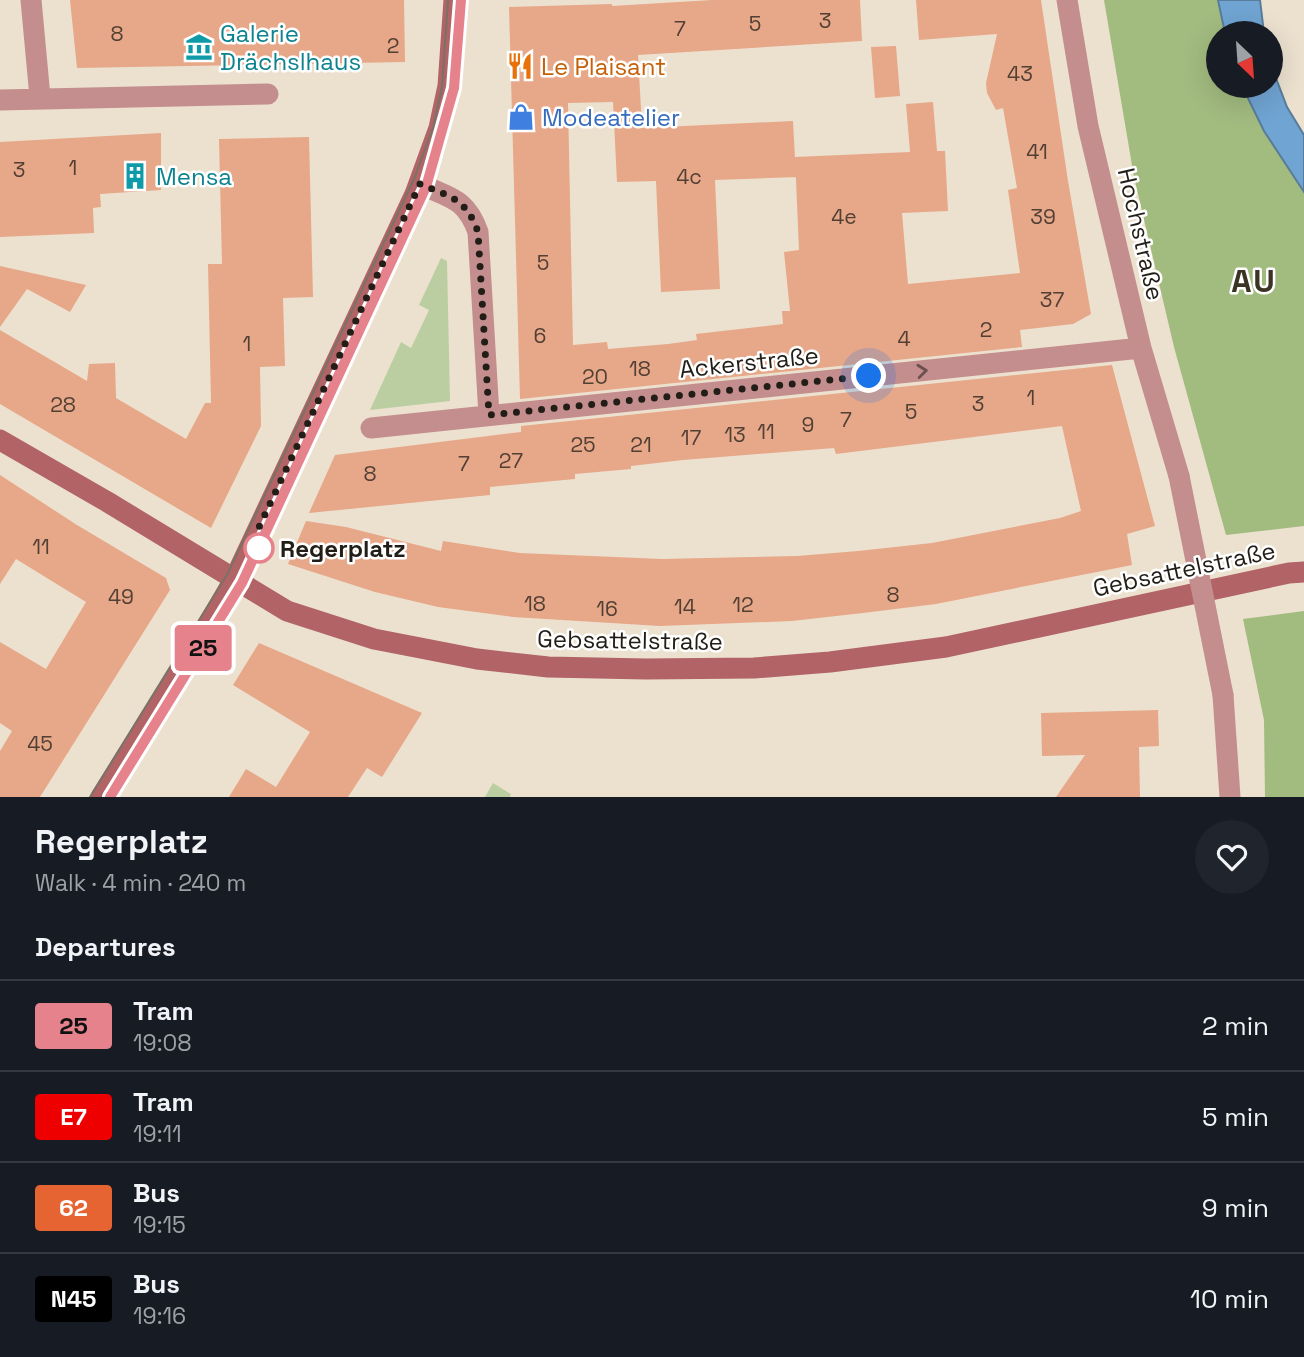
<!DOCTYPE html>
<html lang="en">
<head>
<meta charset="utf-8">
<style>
	body { margin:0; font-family:"Space Grotesk",sans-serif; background:#20242c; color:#f1f3f6; height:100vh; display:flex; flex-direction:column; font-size:26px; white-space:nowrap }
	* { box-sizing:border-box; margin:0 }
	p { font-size:23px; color:#9ea1a6 }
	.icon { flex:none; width:38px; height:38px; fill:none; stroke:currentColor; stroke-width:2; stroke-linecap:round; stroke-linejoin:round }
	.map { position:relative; height:797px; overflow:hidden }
	.sheet { display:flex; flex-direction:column; background:#171b24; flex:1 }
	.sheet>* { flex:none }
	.badge { padding:0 14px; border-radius:5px; font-size:24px; line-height:46px }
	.needle { width:46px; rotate:155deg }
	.tools { position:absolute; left:1206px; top:21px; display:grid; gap:14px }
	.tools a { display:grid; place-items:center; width:77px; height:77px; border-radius:50%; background:#171b24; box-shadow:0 7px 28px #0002; font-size:35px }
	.you { position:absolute; width:35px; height:35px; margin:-18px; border:5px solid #fff; border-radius:50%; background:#1a73e8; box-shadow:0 0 0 10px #1a73e833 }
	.map>.badge { position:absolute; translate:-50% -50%; box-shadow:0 0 0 4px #fff }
	h2 { padding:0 35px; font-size:26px; line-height:63px }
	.round { display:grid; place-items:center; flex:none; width:74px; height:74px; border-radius:37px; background:#20242c }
	.head { display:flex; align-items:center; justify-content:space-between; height:119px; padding:0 35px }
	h1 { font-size:33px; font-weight:700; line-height:52px }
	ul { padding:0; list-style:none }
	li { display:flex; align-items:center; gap:21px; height:91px; padding:0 35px; border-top:2px solid #363941 }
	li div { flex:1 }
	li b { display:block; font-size:26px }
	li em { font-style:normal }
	li .badge { min-width:77px; font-weight:700; text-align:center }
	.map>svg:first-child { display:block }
	.green { fill:#bbcea1 }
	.forest { fill:#a2bb7f }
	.water { fill:#70a4d2; stroke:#597c9a; stroke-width:2 }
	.building { fill:#e7a789 }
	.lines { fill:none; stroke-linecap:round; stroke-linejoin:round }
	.street { stroke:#c48e8e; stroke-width:21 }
	.secondary { stroke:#b16365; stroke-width:21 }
	.tram { stroke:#797266; stroke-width:2 }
	.street-bridge { stroke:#c48e8e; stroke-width:21 }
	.oneway { stroke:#6b504d }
	.line-casing { stroke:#fff; stroke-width:16 }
	.line { stroke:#e6828c; stroke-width:10 }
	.walk { stroke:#221e17; stroke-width:7; stroke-dasharray:0 12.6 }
	.stop-dot { fill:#fff; stroke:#e6828c; stroke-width:3.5 }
	.labels { text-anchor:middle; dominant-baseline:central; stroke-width:5; stroke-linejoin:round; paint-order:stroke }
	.number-label { font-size:21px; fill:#534034 }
	.culture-label { font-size:24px; fill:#0d838f; stroke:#fff; text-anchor:start }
	.food-label { font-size:24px; fill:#c56008; stroke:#fff; text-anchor:start }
	.shop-label { font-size:24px; fill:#366cbe; stroke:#fff; text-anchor:start }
	.street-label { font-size:24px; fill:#221e17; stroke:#fff }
	.stop-label { font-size:24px; font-weight:bold; fill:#221e17; stroke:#fff; text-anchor:start }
	.district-label { font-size:32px; font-weight:bold; letter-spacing:2px; fill:#3b3324; stroke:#fff }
</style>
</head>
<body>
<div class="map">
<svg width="1304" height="797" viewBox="0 0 1304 797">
	<rect width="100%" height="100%" fill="#ece1cf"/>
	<path class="green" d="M441 258 447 261 450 401 370 410 401 342 411 348 429 310 419 305Z
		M493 783 511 794 510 797H485Z"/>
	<path class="forest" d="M1104 0H1218L1225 33H1218V86H1242L1264 131 1304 192V526L1226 535 1174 347 1134 177Z
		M1304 611V797H1265L1264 720 1243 619Z"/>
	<path class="water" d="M1218 0H1260L1264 33H1225Z
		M1271 65 1287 107 1304 135V192L1264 131 1242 86H1270Z"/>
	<path class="building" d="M70 0H404L405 62 77 68Z
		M712 0H860L862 41 638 55 642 128 793 121 796 177 715 180 720 289 661 292 656 181 617 182 613 102 568 103 573 345 607 342 608 349 668 344 697 340 696 334 783 324 782 311H790L784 252 799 250 795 157 910 152 906 104 933 102 937 151H945L948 211 902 213 908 284 1020 273 1008 190 1017 188 1003 108 996 110 987 93 986 83 997 34 919 40 916 0H1041L1068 181 1091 314 1073 324 1020 330 1022 347 520 399 509 7 612 4V6Z
		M896 46 900 96 875 98 871 47Z
		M161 133V190L100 194 101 207 93 208 94 233 0 237V142Z
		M309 137 313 297 283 298 285 366 260 367 261 426 211 528 0 404V330L87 381 89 364 115 363 116 398 186 439 205 403H211L208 264H222L219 139Z
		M0 266 86 285 70 312 27 289 0 327Z
		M1112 365 1155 526 1127 534 1132 565 936 604 863 613 792 621 660 626 513 617 438 607 375 592 288 564 306 521 346 527 441 551 443 541 520 553 662 559 797 556 858 551 932 543 1060 518 1081 511 1062 426 836 454 834 448 683 460 631 466V469L575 474V479L490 487V495L309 513 335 455 521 432V426Z
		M0 475 77 525 166 578 170 590 40 797H0V751L12 731 0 723V642L46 669 86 602 16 559 0 584Z
		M259 643 422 713 382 777 367 768 348 797H229L246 769 276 787 310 732 233 685Z
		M1158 710 1159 746 1139 747 1140 797H1056L1085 755 1042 756 1041 713Z"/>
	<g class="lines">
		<path class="street" d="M31 0 40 97
			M1067 0 1088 126 1141 348 1179 476
			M0 100 268 94
			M420 184C450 198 466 198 478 232L489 415
			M371 428 1141 348
			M1223 695 1230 797"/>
		<path class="secondary" d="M0 440 106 501 287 611 374 639 477 659 548 667 646 669 754 668 830 662 946 647 1289 573 1304 572
			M101 797 198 642 235 578 415 194 439 128 448 86 454 0"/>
		<path class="tram" d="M90 797 228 573 414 179 433 128 442 87 448 0
			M110 797 242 583 426 187 454 88 461 0"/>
		<path class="street-bridge" d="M1179 476 1223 695"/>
	</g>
	<defs><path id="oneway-chevron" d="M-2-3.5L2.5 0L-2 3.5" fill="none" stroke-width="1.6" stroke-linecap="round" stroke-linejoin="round" transform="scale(1.75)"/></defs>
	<use class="oneway" href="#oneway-chevron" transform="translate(922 371) rotate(-6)"/>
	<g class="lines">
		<defs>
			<path id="line" d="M110 797 242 583 426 187 454 88 461 0"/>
		</defs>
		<use href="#line" class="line-casing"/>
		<use href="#line" class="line"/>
		<path class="walk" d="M259 548 253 540 261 523 420 184C450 197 466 198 478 232L489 415 869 376"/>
	</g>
	<defs>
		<symbol id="museum-bare" viewBox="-9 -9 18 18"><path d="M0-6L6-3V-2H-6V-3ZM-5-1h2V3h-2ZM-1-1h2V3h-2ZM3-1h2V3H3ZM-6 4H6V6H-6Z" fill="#0f9aa8" stroke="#fff" stroke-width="2.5" paint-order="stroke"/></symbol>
		<symbol id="restaurant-bare" viewBox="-9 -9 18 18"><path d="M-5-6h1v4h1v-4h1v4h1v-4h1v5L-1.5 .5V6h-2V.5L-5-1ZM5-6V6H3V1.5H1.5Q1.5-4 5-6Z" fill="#e8710a" stroke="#fff" stroke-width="2.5" paint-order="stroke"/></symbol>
		<symbol id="shop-bare" viewBox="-9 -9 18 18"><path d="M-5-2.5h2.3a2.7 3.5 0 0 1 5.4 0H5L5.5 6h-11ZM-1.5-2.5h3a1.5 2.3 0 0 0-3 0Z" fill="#3f7fe0" stroke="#fff" stroke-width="2.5" paint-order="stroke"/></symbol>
		<symbol id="building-bare" viewBox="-9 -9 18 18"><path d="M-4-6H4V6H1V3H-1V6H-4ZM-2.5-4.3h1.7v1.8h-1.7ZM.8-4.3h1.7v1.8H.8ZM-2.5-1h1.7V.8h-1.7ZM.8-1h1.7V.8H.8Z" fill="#0f9aa8" stroke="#fff" stroke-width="2.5" paint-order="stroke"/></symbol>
	</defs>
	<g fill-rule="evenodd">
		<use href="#museum-bare" x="180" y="28" width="38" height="38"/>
		<use href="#restaurant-bare" x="501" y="47" width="38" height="38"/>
		<use href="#shop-bare" x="502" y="98" width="38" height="38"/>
		<use href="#building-bare" x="116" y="157" width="38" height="38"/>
	</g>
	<circle class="stop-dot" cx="259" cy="548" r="14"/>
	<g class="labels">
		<g class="number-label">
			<text x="825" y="20">3</text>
			<text x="755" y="23">5</text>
			<text x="680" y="28">7</text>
			<text x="117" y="33">8</text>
			<text x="393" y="45">2</text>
			<text x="1020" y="73">43</text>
			<text x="1037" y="151">41</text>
			<text x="73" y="167">1</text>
			<text x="19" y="169">3</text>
			<text x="689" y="176">4c</text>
			<text x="844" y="216">4e</text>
			<text x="1043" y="216">39</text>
			<text x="543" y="262">5</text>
			<text x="1052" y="299">37</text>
			<text x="986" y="329">2</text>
			<text x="540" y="335">6</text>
			<text x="904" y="338">4</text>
			<text x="247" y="343">1</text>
			<text x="640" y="368">18</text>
			<text x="595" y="376">20</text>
			<text x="1031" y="397">1</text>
			<text x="978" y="403">3</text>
			<text x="63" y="404">28</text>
			<text x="911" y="411">5</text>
			<text x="846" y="419">7</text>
			<text x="808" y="424">9</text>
			<text x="766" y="431">11</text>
			<text x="735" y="434">13</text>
			<text x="691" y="437">17</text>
			<text x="583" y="444">25</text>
			<text x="641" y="444">21</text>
			<text x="511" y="460">27</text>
			<text x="464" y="463">7</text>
			<text x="370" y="473">8</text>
			<text x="41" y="546">11</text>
			<text x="893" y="594">8</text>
			<text x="121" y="596">49</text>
			<text x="535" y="603">18</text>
			<text x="743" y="604">12</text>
			<text x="685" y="606">14</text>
			<text x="607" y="608">16</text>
			<text x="40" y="743">45</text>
		</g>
		<g class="culture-label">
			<text x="220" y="33">Galerie<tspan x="220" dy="28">Drächslhaus</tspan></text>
			<text x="156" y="176">Mensa</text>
		</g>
		<g class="food-label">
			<text x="541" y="66">Le Plaisant</text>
		</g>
		<g class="shop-label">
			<text x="542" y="117">Modeatelier</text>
		</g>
		<g class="street-label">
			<text transform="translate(1141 234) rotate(77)">Hochstraße</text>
			<text transform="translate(749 362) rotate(-6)">Ackerstraße</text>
			<text transform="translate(1184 569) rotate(-12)">Gebsattelstraße</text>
			<text transform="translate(630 640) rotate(1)">Gebsattelstraße</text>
		</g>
		<g class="stop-label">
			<text x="280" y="548">Regerplatz</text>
		</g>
		<g class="district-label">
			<text x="1254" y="281">AU</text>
		</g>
	</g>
</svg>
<div class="tools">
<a><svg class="needle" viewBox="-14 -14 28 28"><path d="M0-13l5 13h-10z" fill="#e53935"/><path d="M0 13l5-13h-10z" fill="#9ea1a6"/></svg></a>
</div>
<div class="you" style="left:869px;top:376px"></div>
<b class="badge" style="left:203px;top:648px;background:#e6828c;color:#111">25</b>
</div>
<section class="sheet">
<div class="head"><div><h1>Regerplatz</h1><p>Walk · 4 min · 240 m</p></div><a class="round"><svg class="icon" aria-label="heart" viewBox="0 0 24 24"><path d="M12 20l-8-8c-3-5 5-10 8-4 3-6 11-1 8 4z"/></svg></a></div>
<h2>Departures</h2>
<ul>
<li><span class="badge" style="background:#e6828c;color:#111">25</span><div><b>Tram</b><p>19:08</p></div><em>2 min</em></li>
<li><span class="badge" style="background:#e00;color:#fff">E7</span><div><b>Tram</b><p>19:11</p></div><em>5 min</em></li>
<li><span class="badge" style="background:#e66432;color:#fff">62</span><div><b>Bus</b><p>19:15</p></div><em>9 min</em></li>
<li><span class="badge" style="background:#000;color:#fff">N45</span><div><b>Bus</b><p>19:16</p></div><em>10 min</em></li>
</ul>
</section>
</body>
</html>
